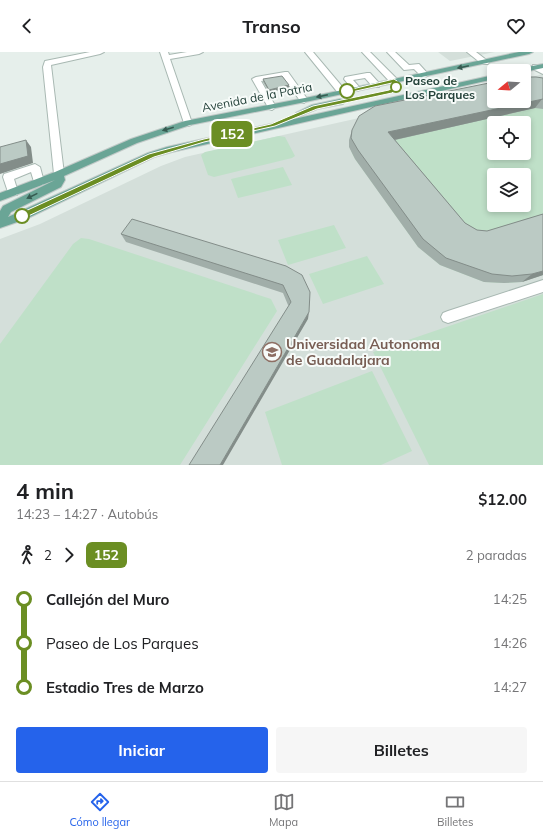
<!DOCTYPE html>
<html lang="es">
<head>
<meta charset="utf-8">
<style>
	body { margin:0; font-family:Mulish,sans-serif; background:#f6f6f6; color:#202124; height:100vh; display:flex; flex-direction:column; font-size:15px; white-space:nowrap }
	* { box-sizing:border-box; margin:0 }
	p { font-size:13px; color:#757577 }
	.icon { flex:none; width:22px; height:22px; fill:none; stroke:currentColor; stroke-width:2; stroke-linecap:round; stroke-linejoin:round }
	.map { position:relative; height:413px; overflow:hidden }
	.details { display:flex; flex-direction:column; background:#fff; flex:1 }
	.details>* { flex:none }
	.badge { padding:0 8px; border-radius:6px; font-size:14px; line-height:26px }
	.needle { width:26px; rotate:252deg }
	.fabs { position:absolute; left:487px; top:12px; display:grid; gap:8px }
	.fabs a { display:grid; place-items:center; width:44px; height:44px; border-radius:4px; background:#fff; box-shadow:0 2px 6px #0003; font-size:20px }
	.map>.badge { position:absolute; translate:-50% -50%; box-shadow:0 0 0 2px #fff }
	.legs { display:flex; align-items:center; gap:6px; height:44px; padding:0 16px; font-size:13px }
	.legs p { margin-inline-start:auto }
	.overview { display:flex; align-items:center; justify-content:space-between; height:68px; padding:0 16px }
	h1 { font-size:22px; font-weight:700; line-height:30px }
	.primary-button { display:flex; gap:8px; margin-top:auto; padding:8px 16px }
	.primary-button a { flex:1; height:46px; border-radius:4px; background:#2563eb; color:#fff; font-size:16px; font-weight:700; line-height:46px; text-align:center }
	.primary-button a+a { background:#f6f6f6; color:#202124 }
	ul { padding:0 16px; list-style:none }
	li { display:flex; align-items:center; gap:14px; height:44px; font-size:15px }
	li i { display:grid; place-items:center; width:6px; height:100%; margin:0 5px; background:currentColor }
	li i::after { content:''; width:10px; height:10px; margin:-5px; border:3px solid; border-radius:50%; background:#fff }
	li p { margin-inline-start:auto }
	li:first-child i { background:linear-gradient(#0000 50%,currentColor 0) }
	li:last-child i { background:linear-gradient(currentColor 50%,#0000 0) }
	header { display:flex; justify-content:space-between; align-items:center; height:52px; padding:0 16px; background:#fff; font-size:18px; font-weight:700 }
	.dock { display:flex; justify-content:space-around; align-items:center; height:56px; border-top:1px solid #e0e0e0; background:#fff; font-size:11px; color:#757577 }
	.dock a { display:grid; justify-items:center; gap:2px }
	.dock .active { color:#2563eb }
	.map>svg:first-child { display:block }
	.built { fill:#d4dfda; fill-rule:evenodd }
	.green { fill:#bfe0c8; fill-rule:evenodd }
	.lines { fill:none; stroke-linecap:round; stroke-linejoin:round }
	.minor-casing { stroke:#a8b8b2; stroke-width:2 }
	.major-casing { stroke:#c2cac8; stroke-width:2 }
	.minor { fill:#fff; fill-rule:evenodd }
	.major { fill:#6aa596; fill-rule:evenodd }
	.wall { fill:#a1aea9 }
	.shaded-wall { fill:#838d89 }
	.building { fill:#bbcac4; stroke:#838d89 }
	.oneway { fill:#365b51 }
	.line-1 { fill:#6b8e23; stroke:#fff }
	.stop-1-dot { fill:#fff; stroke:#6b8e23; stroke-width:2 }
	.labels { text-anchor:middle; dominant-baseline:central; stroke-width:4; stroke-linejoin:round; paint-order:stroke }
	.far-stop-label { font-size:12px; font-weight:bold; fill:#24423a; stroke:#f7fbf9; text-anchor:start }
	.far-street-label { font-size:12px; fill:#24423a; stroke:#f7fbf9 }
	.education-label { font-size:14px; font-weight:bold; fill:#785e54; stroke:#f7fbf9; text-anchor:start }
</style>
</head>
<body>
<header><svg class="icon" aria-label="back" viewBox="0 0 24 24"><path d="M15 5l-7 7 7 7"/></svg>Transo<svg class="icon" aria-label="heart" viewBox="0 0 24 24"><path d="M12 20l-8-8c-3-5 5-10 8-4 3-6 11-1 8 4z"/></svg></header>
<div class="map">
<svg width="543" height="413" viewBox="0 0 543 413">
	<rect width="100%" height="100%" fill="#e6efeb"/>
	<path class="built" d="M438 0H495L450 9Z
		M543 22V413H0V187L40 172 161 114 185 105 359 66 494 49H524V27ZM494 71H524V101H494ZM494 123H524V153H494Z"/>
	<path class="green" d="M543 36V223L522 230 504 231 484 230 440 213 418 195 355 107C349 97 348 90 354 79L494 49H524ZM494 71H524V101H494ZM494 123H524V153H494Z
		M279 84 285 85 295 104 292 106 214 125 208 123 201 103 205 100Z
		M283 115 292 133 238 146 231 127Z
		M334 173 346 196 288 213 278 188Z
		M81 186 89 187 271 247 277 259 180 413H0V292L73 192Z
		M367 204 384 232 323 252 309 222Z
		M543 242V413H429L373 300Z
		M372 319 412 399 381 413H282L265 360Z"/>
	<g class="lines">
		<defs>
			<path id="minor" d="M90 0H104L100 2 51 13 64 122 59 126 54 122 43 15 45 9Z
				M160 0H168L169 3 187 0H203L199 2 170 7 192 71 191 73 188 74 184 71Z
				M305 0H313L345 38V42H339Z
				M362 0H370L397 27V31H391Z
				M387 0H395L409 13 419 12 429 23 425 25H422L414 17 404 18Z
				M467 0H476L489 10 488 12H482Z
				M533 13H539L543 16V22L533 17Z
				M285 20H288L308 48 304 51 301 50 283 25 261 29 276 55 272 58 269 57 252 27 256 25Z
				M367 21H370L379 31V35H373L365 26 353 28 361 37 357 39H354L344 27 345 25Z
				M35 112 40 115 44 130 43 133H35L31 120 14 127 18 140 17 143H9L3 125 4 122Z
				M543 228V240L448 271 443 269 441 265 443 261 448 259Z"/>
			<path id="major" d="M519 0H533L529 2 310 49 190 73 137 91 64 124 65 128 61 135 11 160 8 165 148 101 167 95 494 23V27L172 100 154 105 26 167 0 176V159L3 154 55 128 0 149V141L55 120 131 87 185 69 310 45Z
				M543 12V16L524 20V19H515L516 17Z
				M340 47 343 48 344 50 343 52 317 57 300 64 296 61 312 53Z"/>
		</defs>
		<use href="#minor" class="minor-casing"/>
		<use href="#major" class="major-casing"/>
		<use href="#minor" class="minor"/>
		<use href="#major" class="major"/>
	</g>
	<path class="wall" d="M543 26V57L535 56 395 88 465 171 477 178 487 179 543 162V223L522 230 504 231 484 230 440 213 418 195 355 107 349 95V88L352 78Z
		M263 27 289 33V36L269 40 263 30Z
		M121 182 286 214 308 267 288 253 283 241 126 190Z"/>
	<path class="shaded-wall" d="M289 33V36L269 40V38Z
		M542 47 535 56 385 90 388 80Z
		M26 88 31 95 33 111 0 122V112Z
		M543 219V223L522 230 532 222Z
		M309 260 308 267 223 413H220Z"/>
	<path class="building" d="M282 24 289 33 269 38 263 27Z
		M524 25H536L543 26V47L388 80 465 171 477 178 487 179 543 162V219L532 222 512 224 492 222 446 206 423 187 358 98 351 86 352 78 359 64 375 54 494 30V49H524Z
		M26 88 28 104 0 112V95Z
		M132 167 286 214 302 223 310 240 309 260 220 413H189L291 250 283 233 121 182Z"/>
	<defs><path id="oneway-solid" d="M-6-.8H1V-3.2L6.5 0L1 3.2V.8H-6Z"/></defs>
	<g class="oneway">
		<use href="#oneway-solid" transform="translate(463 15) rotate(168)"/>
		<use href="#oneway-solid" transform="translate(322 44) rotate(168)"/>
		<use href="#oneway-solid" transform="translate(168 77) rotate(164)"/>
		<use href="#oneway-solid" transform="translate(32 144) rotate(154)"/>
	</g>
	<path class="line-1" d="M394 27 397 29 399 35 392 41 317 57 275 74 204 90 154 105 24 166 22 167 18 164 19 162 149 102 204 87 271 72 313 54 389 38 394 35 392 31 347 41 344 39Z"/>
	<defs>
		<symbol id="university-ring" viewBox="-11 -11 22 22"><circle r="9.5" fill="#f7fbf9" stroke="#8d6e63" stroke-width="1.5"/><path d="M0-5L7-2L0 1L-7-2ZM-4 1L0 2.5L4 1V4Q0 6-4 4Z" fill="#8d6e63"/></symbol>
	</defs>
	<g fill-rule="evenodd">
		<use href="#university-ring" x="261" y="289" width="22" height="22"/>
	</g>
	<g class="stop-1-dot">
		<circle cx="396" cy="35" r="5"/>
		<circle cx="347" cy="39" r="7"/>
		<circle cx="22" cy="164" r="7"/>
	</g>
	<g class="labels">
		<g class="far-stop-label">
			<text x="405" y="28">Paseo de<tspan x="405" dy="14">Los Parques</tspan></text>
		</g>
		<g class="far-street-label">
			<text transform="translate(257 45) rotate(-11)">Avenida de la Patria</text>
		</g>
		<g class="education-label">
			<text x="286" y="292">Universidad Autonoma<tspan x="286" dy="16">de Guadalajara</tspan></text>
		</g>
	</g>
</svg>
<div class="fabs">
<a><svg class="needle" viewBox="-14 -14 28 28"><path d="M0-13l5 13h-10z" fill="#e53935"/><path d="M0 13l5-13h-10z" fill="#757577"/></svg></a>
<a><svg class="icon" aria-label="locate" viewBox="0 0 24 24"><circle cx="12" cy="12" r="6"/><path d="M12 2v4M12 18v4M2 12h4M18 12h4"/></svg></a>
<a><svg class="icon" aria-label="layers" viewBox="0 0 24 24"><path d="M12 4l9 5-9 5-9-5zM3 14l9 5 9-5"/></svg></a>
</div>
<b class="badge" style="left:232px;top:82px;background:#6b8e23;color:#fff">152</b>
</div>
<section class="details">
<div class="overview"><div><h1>4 min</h1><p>14:23 – 14:27 · Autobús</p></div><b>$12.00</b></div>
<div class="legs"><svg class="icon" aria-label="walk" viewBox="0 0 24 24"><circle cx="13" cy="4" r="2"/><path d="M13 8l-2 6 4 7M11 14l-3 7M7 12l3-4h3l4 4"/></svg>2<svg class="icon" aria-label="forward" viewBox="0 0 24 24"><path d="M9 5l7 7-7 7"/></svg><b class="badge" style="background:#6b8e23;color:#fff">152</b><p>2 paradas</p></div>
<ul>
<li><i style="color:#6b8e23"></i><b>Callejón del Muro</b><p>14:25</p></li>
<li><i style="color:#6b8e23"></i><span>Paseo de Los Parques</span><p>14:26</p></li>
<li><i style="color:#6b8e23"></i><b>Estadio Tres de Marzo</b><p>14:27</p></li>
</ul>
<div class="primary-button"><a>Iniciar</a><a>Billetes</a></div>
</section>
<nav class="dock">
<a class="active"><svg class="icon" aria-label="directions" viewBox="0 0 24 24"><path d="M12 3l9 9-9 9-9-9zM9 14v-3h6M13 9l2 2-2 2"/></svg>Cómo llegar</a>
<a><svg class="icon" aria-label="map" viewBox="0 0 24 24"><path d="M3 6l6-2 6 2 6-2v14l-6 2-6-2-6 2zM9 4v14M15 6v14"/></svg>Mapa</a>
<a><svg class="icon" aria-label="tickets" viewBox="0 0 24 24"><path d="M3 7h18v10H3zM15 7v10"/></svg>Billetes</a>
</nav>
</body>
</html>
